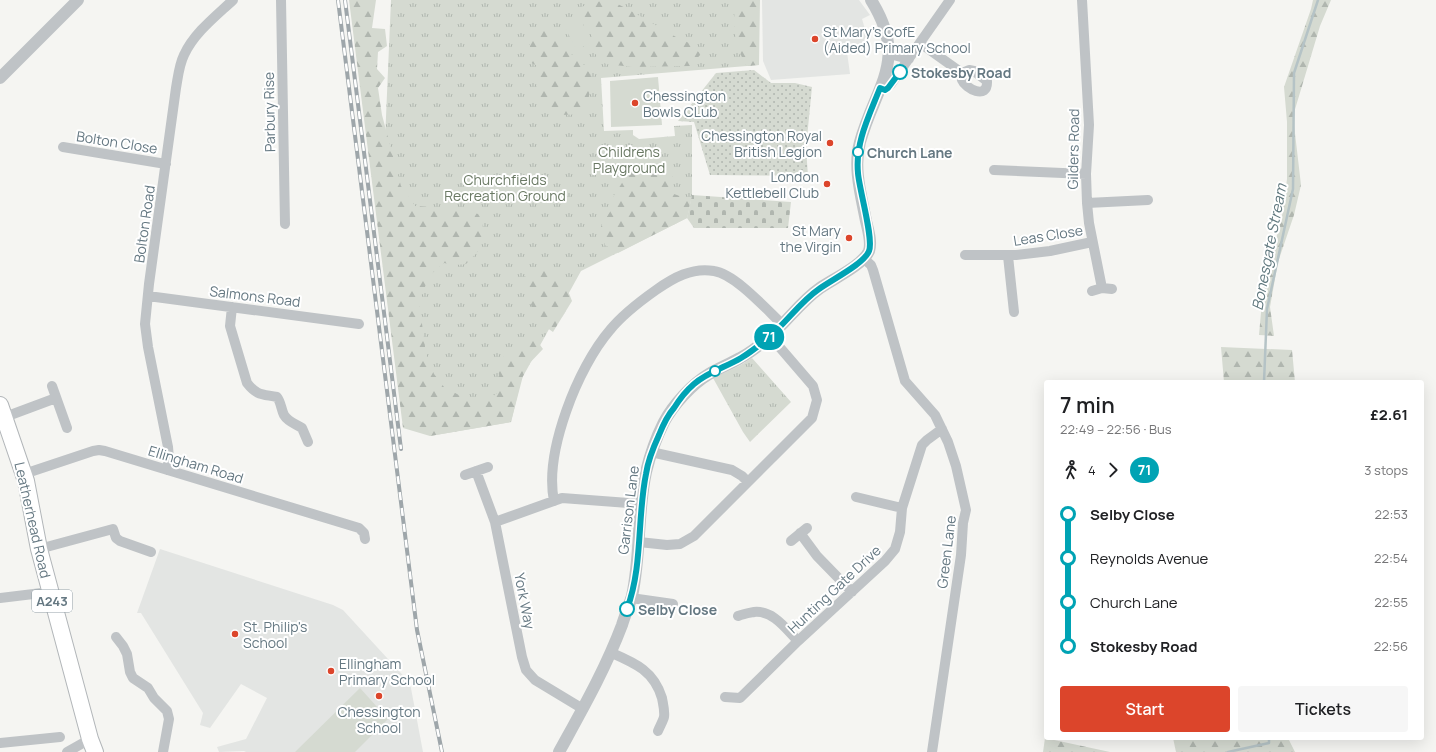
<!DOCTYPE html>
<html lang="en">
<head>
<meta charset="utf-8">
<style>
	body { margin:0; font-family:Manrope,sans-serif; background:#f6f6f6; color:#202124; height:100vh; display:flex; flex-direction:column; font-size:15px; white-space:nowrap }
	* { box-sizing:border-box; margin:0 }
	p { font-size:13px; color:#757577 }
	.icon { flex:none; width:22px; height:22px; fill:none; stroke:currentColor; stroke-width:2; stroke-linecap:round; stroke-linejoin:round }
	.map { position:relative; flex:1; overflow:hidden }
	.sheet { position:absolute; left:1044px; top:380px; width:380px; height:360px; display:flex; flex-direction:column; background:#fff; border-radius:4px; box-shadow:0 4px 16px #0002 }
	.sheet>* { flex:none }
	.badge { padding:0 8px; border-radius:13px; font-size:14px; line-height:26px }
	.map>.badge { position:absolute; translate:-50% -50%; box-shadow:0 0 0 2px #fff }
	.legs { display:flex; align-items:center; gap:6px; height:44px; padding:0 16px; font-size:13px }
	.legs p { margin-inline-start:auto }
	.overview { display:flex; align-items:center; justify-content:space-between; height:68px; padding:0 16px }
	h1 { font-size:22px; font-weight:600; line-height:30px }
	.primary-button { display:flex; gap:8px; margin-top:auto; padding:8px 16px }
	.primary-button a { flex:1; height:46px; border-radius:4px; background:#dc452b; color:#fff; font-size:16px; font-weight:600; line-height:46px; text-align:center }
	.primary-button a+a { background:#f6f6f6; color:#202124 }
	ul { padding:0 16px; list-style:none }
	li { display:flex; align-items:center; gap:14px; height:44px; font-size:15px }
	li i { display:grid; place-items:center; width:6px; height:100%; margin:0 5px; background:currentColor }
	li i::after { content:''; width:10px; height:10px; margin:-5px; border:3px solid; border-radius:50%; background:#fff }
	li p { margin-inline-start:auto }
	li:first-child i { background:linear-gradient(#0000 50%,currentColor 0) }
	li:last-child i { background:linear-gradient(currentColor 50%,#0000 0) }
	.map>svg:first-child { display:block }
	.built { fill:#e3e5e3 }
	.grass { fill:url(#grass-tufts) }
	.forest { fill:url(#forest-firs) }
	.cemetery { fill:url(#cemetery-stones) }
	.garden { fill:url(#garden-dots) }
	.pitch { fill:#d5dad1 }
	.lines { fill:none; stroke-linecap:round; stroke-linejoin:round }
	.stream { stroke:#b5c3c6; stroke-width:2.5 }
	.trunk-casing { stroke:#b2b6b9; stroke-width:18 }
	.minor { stroke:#bfc3c6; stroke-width:10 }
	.tertiary { stroke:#bfc3c6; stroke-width:12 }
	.trunk { stroke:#fff; stroke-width:16 }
	.rail-casing { stroke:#9ea6aa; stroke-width:4 }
	.rail { stroke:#fff; stroke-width:2.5; stroke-dasharray:8; stroke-linecap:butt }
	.line-1-casing { stroke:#fff; stroke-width:9 }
	.line-1 { stroke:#00a3b4; stroke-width:6 }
	.poi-dot { fill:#dc452b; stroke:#fff; stroke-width:1.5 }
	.stop-1-dot { fill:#fff; stroke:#00a3b4; stroke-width:2 }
	.labels { text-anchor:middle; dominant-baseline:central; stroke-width:4; stroke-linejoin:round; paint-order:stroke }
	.shield { fill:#fff; stroke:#93a0a8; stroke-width:1 }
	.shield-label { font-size:13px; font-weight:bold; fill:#657882 }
	.poi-label { font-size:14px; fill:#657882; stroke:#fff; text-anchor:start }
	.stop-label { font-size:14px; font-weight:bold; fill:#657882; stroke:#fff; text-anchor:start }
	.street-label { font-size:14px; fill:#657882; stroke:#fff }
	.park-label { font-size:14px; fill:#6a7964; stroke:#fff }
	.water-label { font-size:15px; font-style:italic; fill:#61797f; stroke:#fff }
</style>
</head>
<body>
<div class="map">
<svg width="1436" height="752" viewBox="0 0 1436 752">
	<defs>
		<pattern id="grass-tufts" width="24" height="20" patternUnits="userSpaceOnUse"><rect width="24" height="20" fill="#d5dad1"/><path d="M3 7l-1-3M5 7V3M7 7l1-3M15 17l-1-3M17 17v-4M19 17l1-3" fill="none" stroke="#b0b6af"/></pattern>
		<pattern id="forest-firs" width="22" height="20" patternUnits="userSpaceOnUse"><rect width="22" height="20" fill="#d5dad1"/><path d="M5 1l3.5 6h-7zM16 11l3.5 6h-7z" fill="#b0b6af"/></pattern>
		<pattern id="cemetery-stones" width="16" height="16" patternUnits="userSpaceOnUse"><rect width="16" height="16" fill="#d5dad1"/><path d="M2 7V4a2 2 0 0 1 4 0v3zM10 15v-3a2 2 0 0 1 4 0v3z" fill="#b0b6af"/></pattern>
		<pattern id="garden-dots" width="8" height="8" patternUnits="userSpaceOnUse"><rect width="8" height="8" fill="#d5dad1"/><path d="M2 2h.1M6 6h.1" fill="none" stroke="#b0b6af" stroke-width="1.8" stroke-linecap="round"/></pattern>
	</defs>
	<rect width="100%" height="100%" fill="#f5f5f2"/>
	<path class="built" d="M762 0H859L870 15 862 19 871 49 847 52 850 74 771 80 763 61Z
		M160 549 333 605 343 610 410 683 423 752H246L244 751 219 752 217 747 246 739 267 698 241 684 210 728 200 725 203 713 141 613H137Z"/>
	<path class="grass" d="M391 0H757L759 65 601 78 604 131 633 130V135L639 139 675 136 674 126 692 125V195L687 218 581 271 521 380 511 422 430 436 385 140Z
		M752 358 791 402 750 442 743 432 713 378 739 366Z"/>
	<path class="forest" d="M349 0H376L372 28 385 29 387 46 378 52 377 69 385 78 378 88 382 115 401 186 415 206 463 209 478 214 483 222 481 248 466 264 455 265 444 263 430 275 419 301 426 354 434 374 444 387 470 401 486 402 497 393 499 375 497 363C508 351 519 344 535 338L543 349 525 368 511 422 430 436 403 428Z
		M736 0H760L759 65 746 66C734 42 732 27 736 0Z
		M1313 0H1331L1320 26 1293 116 1301 185 1294 215 1278 262 1270 307 1274 336 1259 335 1263 290 1282 216 1287 179V122L1284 87 1311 9Z
		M600 1H612L633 12 676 37 689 43 701 54 690 66 632 67 606 64 597 57 592 42 591 29 576 20 581 7Z
		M547 24 571 54 581 61 591 75 588 106 580 114 562 115 547 112 534 93 537 83 530 79 529 75 541 68 530 62V32Z
		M672 168 674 194 691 200 687 218 618 253 605 245 601 226 615 204 613 197 629 172Z
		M537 267 551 272 565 283 572 301 553 332 540 323 532 308 524 278 528 268Z
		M1221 347 1292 350 1295 382H1224Z
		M1045 738 1110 752H1043Z
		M1173 738H1288L1295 752H1176Z"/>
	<path class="cemetery" d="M692 195 791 202 788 228H694L687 218Z"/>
	<path class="garden" d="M754 70 771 83H795L812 87 806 148 808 176 710 175 694 122 678 121 716 73Z"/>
	<path class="pitch" d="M580 18 592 42 577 50 564 26Z
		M658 77 662 125 611 127 610 81Z
		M360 688 388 719 355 752H295Z"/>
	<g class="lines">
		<path class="stream" d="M1264 382 1267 309 1293 189 1294 73 1318 0
			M1228 752 1269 743V738"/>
		<defs>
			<path id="trunk" d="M0 405 26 481 39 549 90 739 95 752"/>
		</defs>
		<use href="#trunk" class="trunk-casing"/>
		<path class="minor" d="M281 0 285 224
			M1082 0 1089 125 1086 174 1087 203 1089 223 1102 288 1112 289
			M920 43 962 73
			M889 54 909 59
			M969 70 974 71 987 81C988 101 965 88 962 80 961 78 962 75 962 73Z
			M880 88 885 89 891 84 950 0
			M63 147 166 164
			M994 170 1086 174
			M1087 203 1148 200
			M965 255H1016L1050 251 1092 242
			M1008 256 1014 312
			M864 259 871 265 873 270 905 381 935 415 948 442 956 466 966 510 963 523 961 555 932 752
			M1092 291 1102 288
			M148 296 359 324
			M232 307 230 326 247 383C257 396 263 394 277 397 281 402 281 409 284 415 288 422 296 424 302 428L308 442
			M52 386 67 428
			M5 417 56 398
			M651 452 732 470 742 476 748 482
			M167 470 169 459 168 447 148 347 145 324 149 284 176 88C178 77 179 65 184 55 194 33 216 16 233 0
			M476 471 495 522 522 657 526 670 535 680 583 709
			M24 474 93 451 99 450 105 451 359 528 364 533 365 539
			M465 475 488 467
			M856 497 902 508
			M554 501C544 452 578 367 610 330 623 314 639 302 656 290 673 278 692 267 714 271 735 274 766 309 782 324
			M495 522 562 498 642 504
			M800 533 817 556 852 592
			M791 541 807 528
			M639 542 667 545 680 544 694 536 812 418 817 400 813 386 770 336
			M39 549 113 529 116 538 120 541 151 552
			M0 598 50 592
			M631 598 673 604
			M738 616C743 614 749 613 754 612 773 610 786 629 798 641
			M116 637 123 646 127 654 130 672 133 678 148 688 154 698 167 711 169 719 163 752
			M612 653C635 663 654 671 662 698 663 704 665 711 664 717 663 721 660 726 658 731
			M725 697 740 698 798 641 885 561 895 549 900 532 902 508 922 445 927 440 942 429
			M0 743 60 737
			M67 752 90 739"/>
		<path class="tertiary" d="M0 78 78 0
			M559 752C582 710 605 670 622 625 625 615 629 606 632 596 641 555 637 513 646 472 650 455 656 438 664 422 673 405 692 384 709 374 719 368 730 364 740 358 750 353 760 345 769 337 787 322 800 302 820 288 833 279 863 265 869 251 872 242 868 230 866 221 861 195 853 167 860 142 876 84 909 61 871 0"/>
		<use href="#trunk" class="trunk"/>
		<defs>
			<path id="rail" d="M338 0 417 630 442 752
				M345 0 401 449"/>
		</defs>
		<use href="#rail" class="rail-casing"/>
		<use href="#rail" class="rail"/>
	</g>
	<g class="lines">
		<defs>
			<path id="line-1" d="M627 609C643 566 637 518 646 474 648 460 653 448 659 435 663 425 667 416 674 408 679 400 687 390 694 384 708 372 726 367 741 358 751 352 761 344 769 337 787 322 800 302 819 289 831 280 864 264 869 251 874 239 859 189 858 173 855 143 869 116 880 88L885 90 888 88 900 72"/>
		</defs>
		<use href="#line-1" class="line-1-casing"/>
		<use href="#line-1" class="line-1"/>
	</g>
	<g class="poi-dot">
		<circle cx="815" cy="39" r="4"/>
		<circle cx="635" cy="103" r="4"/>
		<circle cx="830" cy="143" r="4"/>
		<circle cx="827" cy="184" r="4"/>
		<circle cx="849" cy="238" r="4"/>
		<circle cx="235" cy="634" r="4"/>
		<circle cx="331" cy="671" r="4"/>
		<circle cx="379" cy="696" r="4"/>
	</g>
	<g class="stop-1-dot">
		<circle cx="900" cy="72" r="7"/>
		<circle cx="858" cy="152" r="5"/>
		<circle cx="715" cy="371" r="5"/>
		<circle cx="627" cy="609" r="7"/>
	</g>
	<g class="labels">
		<rect class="shield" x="32" y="590" width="40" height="22" rx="3"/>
		<g class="shield-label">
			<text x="52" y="601">A243</text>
		</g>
		<g class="poi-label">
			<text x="823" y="31">St Mary's CofE<tspan x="823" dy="16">(Aided) Primary School</tspan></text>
			<text x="643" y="95">Chessington<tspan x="643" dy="16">Bowls CLub</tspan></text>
			<text x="822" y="135" text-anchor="end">Chessington Royal<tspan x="822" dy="16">British Legion</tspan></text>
			<text x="819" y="176" text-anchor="end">London<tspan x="819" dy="16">Kettlebell Club</tspan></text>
			<text x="841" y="230" text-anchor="end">St Mary<tspan x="841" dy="16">the Virgin</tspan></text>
			<text x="243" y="626">St. Philip's<tspan x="243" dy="16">School</tspan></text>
			<text x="339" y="663">Ellingham<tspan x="339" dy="16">Primary School</tspan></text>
			<text x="379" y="711" text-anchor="middle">Chessington<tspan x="379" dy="16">School</tspan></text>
		</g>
		<g class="stop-label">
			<text x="911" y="72">Stokesby Road</text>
			<text x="867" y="152">Church Lane</text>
			<text x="638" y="609">Selby Close</text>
		</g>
		<g class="street-label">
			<text transform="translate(269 112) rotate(-91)">Parbury Rise</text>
			<text transform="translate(117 142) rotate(9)">Bolton Close</text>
			<text transform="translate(1073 149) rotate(-89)">Gilders Road</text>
			<text transform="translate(144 224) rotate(-82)">Bolton Road</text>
			<text transform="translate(1048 235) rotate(-9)">Leas Close</text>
			<text transform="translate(255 296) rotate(7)">Salmons Road</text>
			<text transform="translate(196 464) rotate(17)">Ellingham Road</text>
			<text transform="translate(628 510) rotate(-83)">Garrison Lane</text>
			<text transform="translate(33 520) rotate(77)">Leatherhead Road</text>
			<text transform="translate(946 552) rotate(-83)">Green Lane</text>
			<text transform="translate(834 589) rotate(-43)">Hunting Gate Drive</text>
			<text transform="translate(525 601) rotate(79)">York Way</text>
		</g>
		<g class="park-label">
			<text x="629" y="151">Childrens<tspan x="629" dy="16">Playground</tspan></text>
			<text x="505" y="179">Churchfields<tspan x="505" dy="16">Recreation Ground</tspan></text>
		</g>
		<g class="water-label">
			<text transform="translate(1269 247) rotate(-79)">Bonesgate Stream</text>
		</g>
	</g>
</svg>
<b class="badge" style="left:769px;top:337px;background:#00a3b4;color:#fff">71</b>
<section class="sheet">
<div class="overview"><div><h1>7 min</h1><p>22:49 – 22:56 · Bus</p></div><b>£2.61</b></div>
<div class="legs"><svg class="icon" aria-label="walk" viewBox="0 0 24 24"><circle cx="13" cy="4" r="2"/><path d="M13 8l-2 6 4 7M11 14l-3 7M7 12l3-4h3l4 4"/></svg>4<svg class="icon" aria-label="forward" viewBox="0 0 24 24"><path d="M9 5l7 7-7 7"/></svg><b class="badge" style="background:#00a3b4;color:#fff">71</b><p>3 stops</p></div>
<ul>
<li><i style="color:#00a3b4"></i><b>Selby Close</b><p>22:53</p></li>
<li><i style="color:#00a3b4"></i><span>Reynolds Avenue</span><p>22:54</p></li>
<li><i style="color:#00a3b4"></i><span>Church Lane</span><p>22:55</p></li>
<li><i style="color:#00a3b4"></i><b>Stokesby Road</b><p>22:56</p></li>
</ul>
<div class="primary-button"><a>Start</a><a>Tickets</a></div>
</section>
</div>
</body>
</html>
